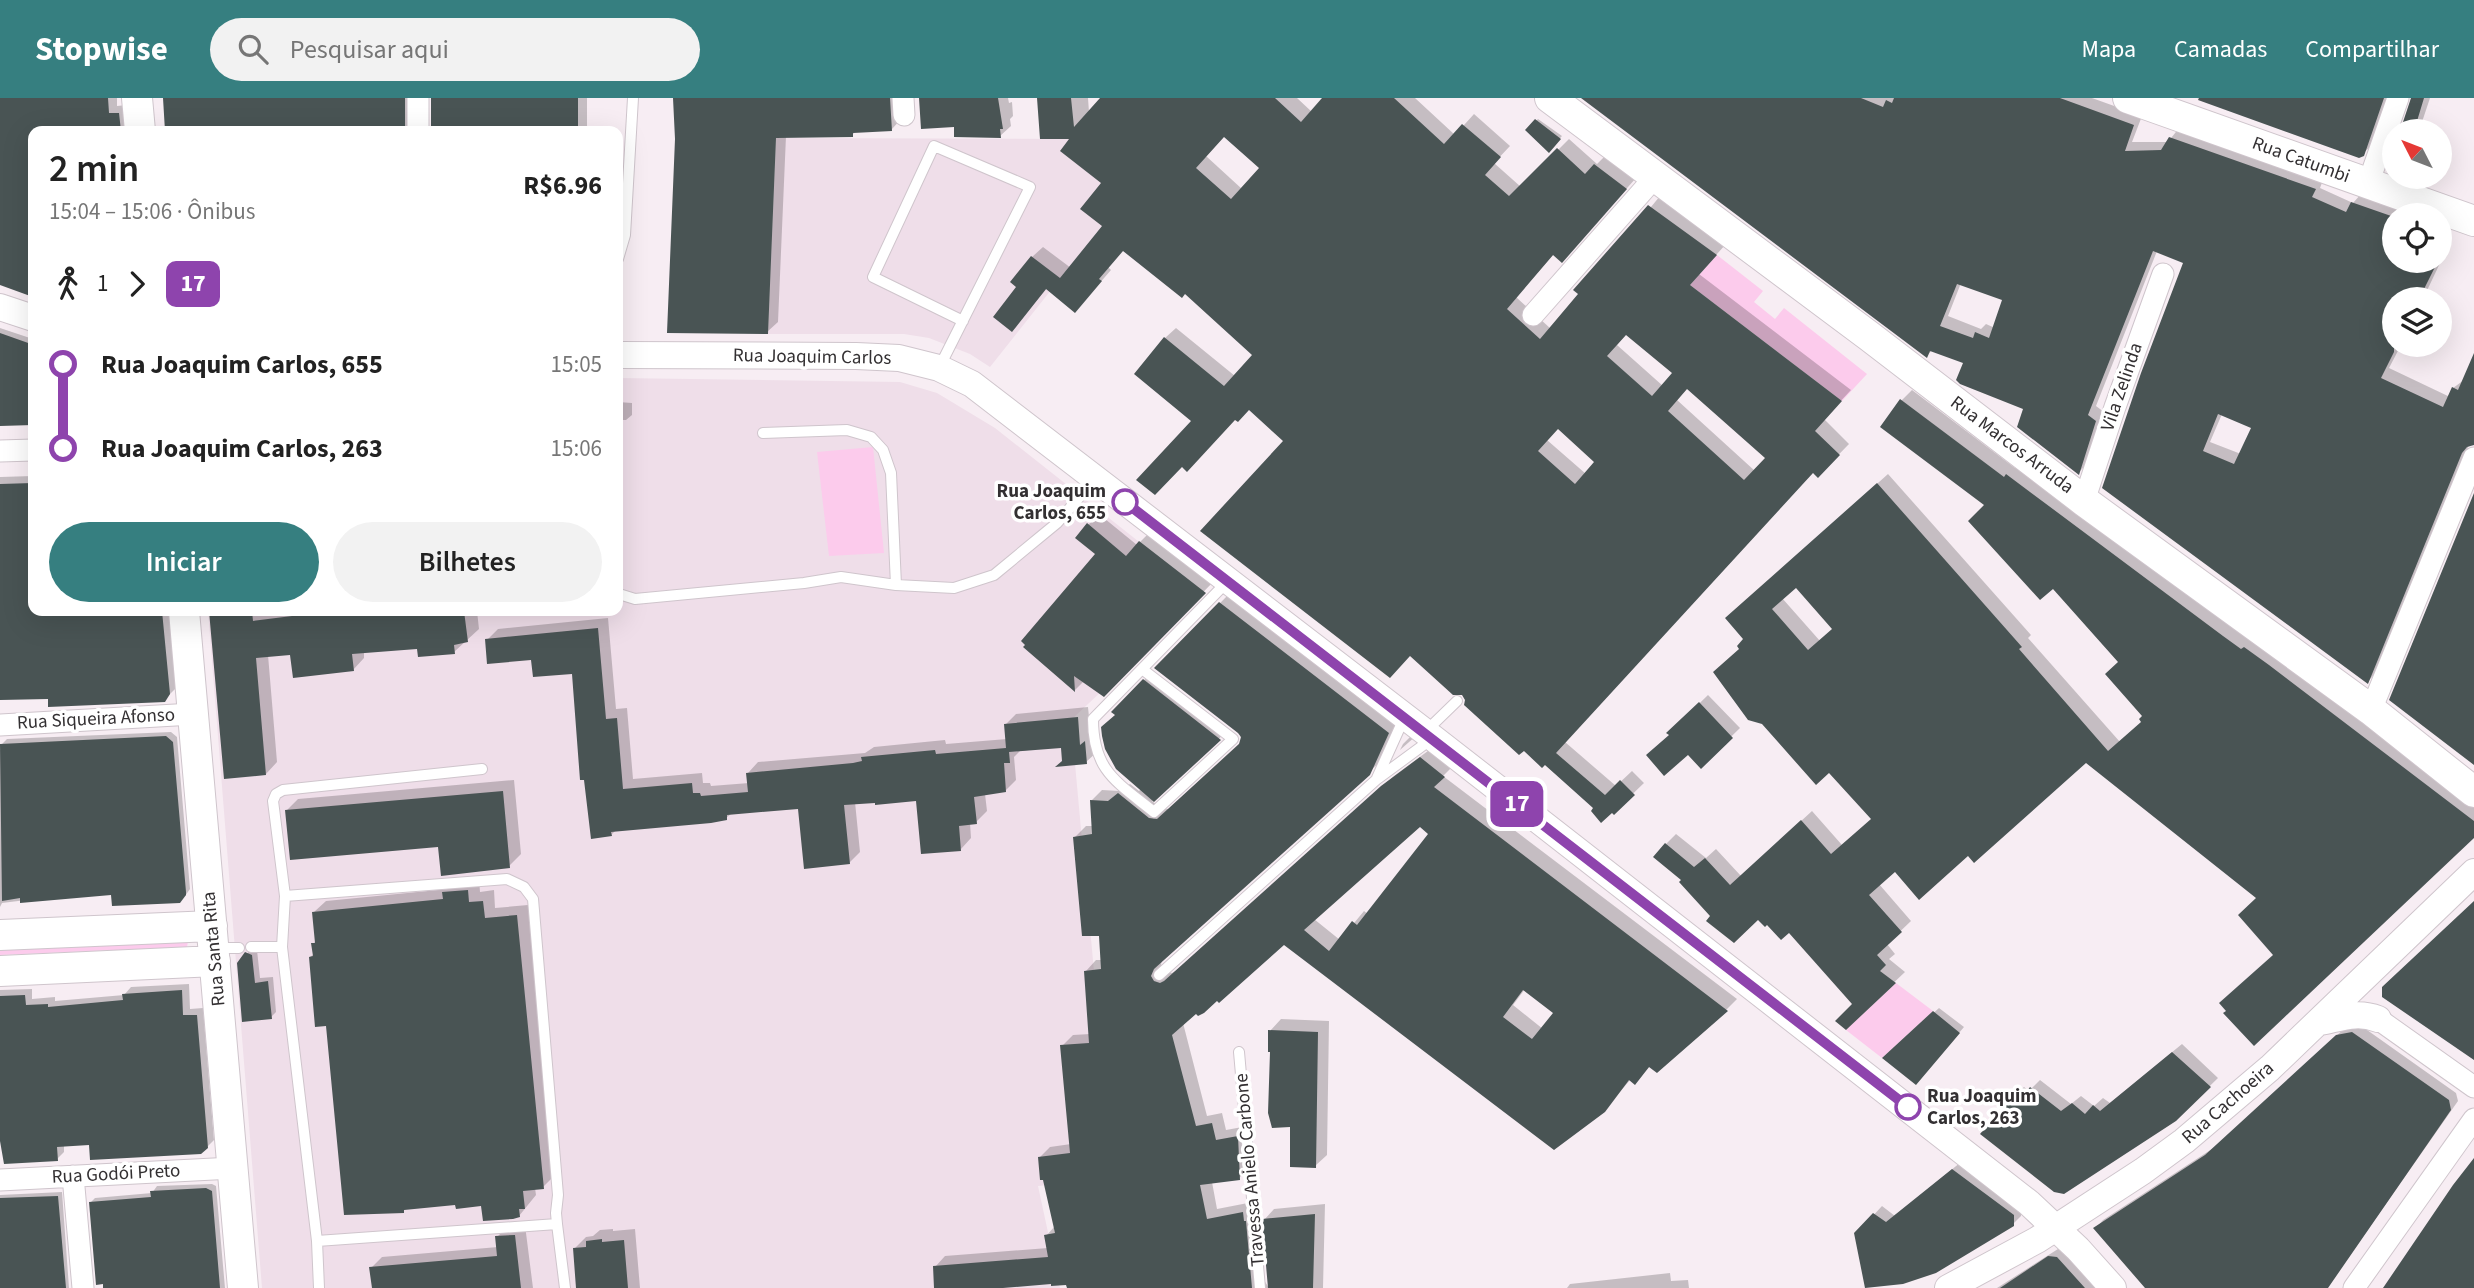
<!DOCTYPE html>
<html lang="pt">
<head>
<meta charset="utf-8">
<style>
	body { margin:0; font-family:"Source Sans 3",sans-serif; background:#f2f2f2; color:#222; height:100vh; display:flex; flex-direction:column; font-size:26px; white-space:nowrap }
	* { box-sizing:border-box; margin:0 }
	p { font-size:23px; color:#767676 }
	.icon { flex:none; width:38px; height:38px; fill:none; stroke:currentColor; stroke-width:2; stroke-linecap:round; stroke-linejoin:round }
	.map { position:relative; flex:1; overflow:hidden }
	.panel { position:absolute; left:28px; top:28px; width:595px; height:490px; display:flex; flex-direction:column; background:#fff; border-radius:14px; box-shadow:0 7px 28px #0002 }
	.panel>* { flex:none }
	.badge { padding:0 14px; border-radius:10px; font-size:24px; line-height:46px }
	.needle { width:46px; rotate:312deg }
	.buttons { position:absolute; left:2382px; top:21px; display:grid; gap:14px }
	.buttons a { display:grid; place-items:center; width:70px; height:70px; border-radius:50%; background:#fff; box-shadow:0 7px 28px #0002; font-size:35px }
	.map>.badge { position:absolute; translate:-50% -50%; box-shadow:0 0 0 4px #fff }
	.legs { display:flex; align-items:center; gap:10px; height:77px; padding:0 21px; font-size:23px }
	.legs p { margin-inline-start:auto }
	.headline { display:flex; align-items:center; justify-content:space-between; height:119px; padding:0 21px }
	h1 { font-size:38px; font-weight:600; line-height:52px }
	.cta { display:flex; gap:14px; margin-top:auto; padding:14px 21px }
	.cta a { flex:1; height:80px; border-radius:42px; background:#367f80; color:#fff; font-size:28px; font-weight:600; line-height:80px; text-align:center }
	.cta a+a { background:#f2f2f2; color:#222 }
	ul { padding:0 21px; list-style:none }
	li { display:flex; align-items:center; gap:24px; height:84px; font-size:26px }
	li i { display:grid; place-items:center; width:10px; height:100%; margin:0 9px; background:currentColor }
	li i::after { content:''; width:18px; height:18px; margin:-9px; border:5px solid; border-radius:50%; background:#fff }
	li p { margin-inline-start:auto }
	li:first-child i { background:linear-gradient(#0000 50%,currentColor 0) }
	li:last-child i { background:linear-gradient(currentColor 50%,#0000 0) }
	header { display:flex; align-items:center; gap:42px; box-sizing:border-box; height:98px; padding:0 35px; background:#367f80; color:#fff }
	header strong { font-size:33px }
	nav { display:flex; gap:38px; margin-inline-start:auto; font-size:24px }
	.search { width:490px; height:63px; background:#f2f2f2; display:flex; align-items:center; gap:18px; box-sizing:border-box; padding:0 24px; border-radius:38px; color:#767676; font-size:26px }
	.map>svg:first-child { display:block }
	.built { fill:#efdee9 }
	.green { fill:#fccbec }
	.shadow { fill:#0003; fill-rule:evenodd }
	.building { fill:#495454; fill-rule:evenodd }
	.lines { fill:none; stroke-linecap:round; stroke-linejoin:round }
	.service-casing { stroke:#cfc5cc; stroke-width:12 }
	.minor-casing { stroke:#cfc5cc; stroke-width:23 }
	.tertiary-casing { stroke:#cfc5cc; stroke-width:28 }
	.secondary-casing { stroke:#cfc5cc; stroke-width:32 }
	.service { stroke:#fff; stroke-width:10 }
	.minor { stroke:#fff; stroke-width:21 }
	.tertiary { stroke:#fff; stroke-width:26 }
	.secondary { stroke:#fff; stroke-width:30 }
	.line-1-casing { stroke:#fff; stroke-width:16 }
	.line-1 { stroke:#8e44ad; stroke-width:10 }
	.stop-1-dot { fill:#fff; stroke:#8e44ad; stroke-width:3.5 }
	.labels { text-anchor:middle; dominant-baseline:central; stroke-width:7; stroke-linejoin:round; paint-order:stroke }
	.street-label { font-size:19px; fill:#333032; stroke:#fff }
	.stop-label { font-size:19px; font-weight:bold; fill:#333032; stroke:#fff; text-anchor:end }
</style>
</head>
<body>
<header>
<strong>Stopwise</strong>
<div class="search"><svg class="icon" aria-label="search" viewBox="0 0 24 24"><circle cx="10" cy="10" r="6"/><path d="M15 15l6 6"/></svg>Pesquisar aqui</div>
<nav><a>Mapa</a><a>Camadas</a><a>Compartilhar</a></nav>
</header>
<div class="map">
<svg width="2474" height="1190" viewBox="0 0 2474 1190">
	<rect width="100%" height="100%" fill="#f7edf3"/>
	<path class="built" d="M776 40 1081 41 1139 81 990 269 970 256 929 240 904 236H768Z
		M618 280 900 284 937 295 995 330 1205 496 1071 622 1113 1081 1038 1088 1060 1190H262L208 513H618Z"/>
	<path class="green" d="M1717 157 1763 193 1754 204 1775 221 1784 210 1867 276 1842 303 1690 187Z
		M873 349 884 455 829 458 817 354Z
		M188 843 187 849 0 857V850Z
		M1896 885 1933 913 1882 960 1846 932Z"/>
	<path class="shadow" d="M0 0H117V8L127 7 129 33H33V197L0 185Z
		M165 0H414L421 33H168Z
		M432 0H587V33H433Z
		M675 0H901L902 20 892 31 856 33 852 37 786 38 778 224 767 234 677 41Z
		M921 0H1008L1009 5 1012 4 1013 18 1010 21 1011 28 1000 38 955 27Z
		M1038 0H1088L1089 14 1102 0H1297L1312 14 1325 0H1415L1455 37 1474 16 1510 48 1494 65 1521 89 1569 41 1597 66 1606 57 1636 80 1572 152 1554 156 1516 199 1551 231 1660 98 1726 146 1699 176 1851 292 1824 321 1849 346 1818 378 1814 373 1565 644 1616 688 1632 673 1644 685 1614 714 1596 710 1467 601 1285 343 1249 310 1235 320 1194 323 1165 240 1176 230 1235 278 1255 257 1185 194 1124 151 1108 169 1111 172 1085 202 1048 189 1012 232 1019 189 1013 184 1032 159 1043 149 1071 170 1104 128 1103 85 1073 39ZM1225 37 1262 70 1242 91 1206 58ZM1627 235 1675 275 1663 288 1617 247ZM1688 289 1767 360 1755 373 1677 302ZM1558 329 1597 364 1586 376 1547 342Z
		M1584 0H2092L2142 18 2132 44H2168L2179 30 2323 82 2320 90 2353 105 2361 96 2423 117H2394V163H2440V139L2450 144 2423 201H2394V247H2401L2389 270 2450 299 2453 290 2464 282 2474 260V346L2469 347 2376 575 2367 584 2104 389 2186 164 2157 153 2096 308 2104 314 2087 366 2079 374 2026 310 1965 264 1932 252 1927 258ZM1961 185 2005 201 1995 230 1986 226 1981 231 1948 218ZM2222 316 2253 329 2241 356 2210 344Z
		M2197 0H2390L2374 46 2359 58Z
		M2412 0H2430L2419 33H2402Z
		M1538 21 1562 38 1549 52 1527 32Z
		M2394 57V72L2393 73 2389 70Z
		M0 230 33 241V325L0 326Z
		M1912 292 2015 370 2018 367 2474 704V738L2275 857 2258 800 2086 663 1968 756 1896 771 1879 786 1911 823 1887 846 1895 856 1889 861 1905 874 1846 930 1854 906 1789 832 1758 820 1712 818 1666 746 1676 736 1706 760 1716 751 1741 778 1812 713 1842 747 1873 721 1741 550 1746 541 1738 510 1888 376 2031 537 2028 540 2120 644 2143 623 2145 618 2120 564 1901 303ZM1796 487 1834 531 1820 543 1782 500Z
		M618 304 632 305V317L626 322H618Z
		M33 378V513H170L176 590 164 602 50 599 0 600V379Z
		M1099 416 1137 447 1151 433 1215 482 1103 597 1084 583 1075 592 1026 549 1097 456 1088 427Z
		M1231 494 1398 624 1380 664 1163 860 1161 866 1164 872 1172 875 1177 872 1394 678 1432 650 1454 667 1443 678 1737 901 1726 912 1651 967 1635 985 1631 981 1604 1012 1284 845 1183 925 1207 1018 1222 1015 1226 1032 1248 1028 1250 1069 1239 1080 1212 1084 1217 1111 1253 1104 1262 1179 1269 1190H1069L1068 1185 1052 1184 983 1190H936L935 1169 945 1158 1048 1150 1046 1138 1055 1128 1039 1060 1050 1049 1071 1046 1062 948 1073 937 1090 936 1086 873 1096 862H1102L1100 836 1075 739 1086 728H1093L1092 702 1102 692 1120 693 1130 686 1139 693 1141 691 1117 616 1114 613 1149 577 1225 635 1152 703 1160 710 1169 711 1242 643 1239 634 1156 570ZM1420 727 1430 736 1368 816 1364 813 1340 842 1314 821ZM1525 891 1556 914 1543 931 1513 907Z
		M211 513H477L479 531 454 554 418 549 364 553V560L353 572 292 555 268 557 277 664 266 676 225 679Z
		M608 520 616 611 627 610 633 681 702 675 703 685H710L711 688 749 685 748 675 758 664 865 655 874 649 945 642 946 646 1007 641 1006 626 1016 616 1088 609 1091 639 1097 654 1086 664 1064 663 1063 648 1020 653 1014 659 1016 682 1005 693 985 696 987 713 976 724 970 725 971 740 961 751 917 701 855 704 860 754 849 765 799 709 732 715 726 720 616 732 611 737 573 575 487 542 498 531Z
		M1708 597 1740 630 1701 668 1669 635Z
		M171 634 177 639 190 791 185 798 113 795 67 797 2 805 0 809V652H2V646L7 641Z
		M1414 635 1417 637 1400 652 1403 646Z
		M514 682 521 756 509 768 440 747 286 713 298 701Z
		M479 781 480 794 494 792 495 810 528 807 554 1078 543 1089 535 1090 536 1097 519 1118 483 1106 457 1105 407 1110 403 1113 327 926 310 859 314 856 313 846 317 842 314 814 326 803 448 791 455 783Z
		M252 850 257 852 260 880 273 879 276 914 271 919 243 922 247 856Z
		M189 886 190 911 203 910 214 1042 207 1049 91 1045 64 1046V1054L57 1061 0 1034V892L32 891V901L55 899V903L124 897 131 889Z
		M1939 910 1964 929 1921 980 1884 960Z
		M1281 921 1329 923 1327 1057 1315 1068 1272 952 1270 933Z
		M2360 927 2456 995 2458 1003 2327 1190H2147L2096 1130 2103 1122 2215 1049 2346 929Z
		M2182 946 2218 980 2175 1022 2064 1094 2015 997 2024 989 2029 993 2040 982 2071 1006 2081 998 2094 1008 2103 1000 2110 1005Z
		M1961 1064 2021 1109V1118L2013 1126 1856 1136 1882 1108 1895 1118Z
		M212 1086 216 1088 225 1190H105L90 1105 95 1100 152 1095 157 1088Z
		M62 1094 69 1190H0V1097Z
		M1325 1106 1323 1190H1270L1264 1122 1274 1111Z
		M525 1127 533 1190H373L371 1170 382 1159 498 1149 497 1139 508 1128Z
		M613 1131V1133L635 1131 640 1190H578L574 1151 586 1139 593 1138 600 1132Z
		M2058 1151H2066L2100 1190H1997Z
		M1670 1175 1671 1183 1688 1182 1689 1190H1567L1570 1186Z"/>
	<path class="building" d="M0 0H108L109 15H119L121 33H33V199L0 187Z
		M163 0H405V33H165Z
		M431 0H578V33H431Z
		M673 0H890L892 33 853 35V39L776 40 768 236 667 235 675 41Z
		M919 0H998L1003 31H1000L1001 40 954 39V29L921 31Z
		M1037 0H1071L1074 29 1100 0H1275L1301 24 1322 0H1394L1444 46 1462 26 1501 59 1485 77 1509 98 1557 50 1585 76 1594 66 1627 91 1562 165 1553 157 1507 211 1540 241 1578 196 1573 192 1648 107 1717 157 1690 187 1842 303 1815 333 1840 357 1818 380 1813 375 1556 655 1605 697 1620 682 1635 697 1614 717 1612 715 1601 725 1591 713 1593 710 1545 667 1542 670 1524 653 1519 657 1464 607 1465 602 1462 597H1453L1410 558 1390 580 1200 433 1283 343 1249 312 1238 324 1235 322 1187 374 1182 369 1155 397 1136 382 1191 323 1134 276 1164 239 1224 288 1252 257 1185 196 1182 200 1123 153 1099 181 1102 183 1075 215 1046 191 1012 234 993 219 1016 189 1010 184 1031 158 1060 180 1102 128 1080 111 1101 85 1060 53 1069 41H1040ZM1224 39 1259 70 1231 101 1196 70ZM1626 237 1672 275 1652 298 1607 258ZM1687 291 1765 360 1744 382 1668 313ZM1558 331 1594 364 1575 386 1538 353Z
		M1581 0H1861L1883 9 1886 2 1892 5 1894 0H2060L2134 27 2125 53 2161 52 2169 39 2316 91 2312 99 2346 114 2351 104 2394 119V163H2438L2419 201H2394V254L2381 280 2443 309 2452 289 2458 292 2474 255V347L2467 349 2462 355 2368 586 2102 390 2141 275 2183 165 2153 153 2088 317 2096 323 2079 377 2017 329 2023 311 1960 286 1956 282 1963 265 1930 253 1927 260ZM1957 186 2002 202 1989 240 1975 234 1973 240 1940 228ZM2218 316 2251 330 2234 366 2203 353Z
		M2199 0H2384L2364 58 2359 60 2198 2Z
		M2411 0H2424L2414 33H2400Z
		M1535 21 1561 41 1549 55 1525 32Z
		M0 235 31 246V253H33V327L0 328Z
		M1900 301 2004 379 2006 376 2223 538 2241 551 2244 549 2269 567 2474 723V740L2254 948 2223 915 2226 913 2219 905 2273 857 2238 817 2256 800 2086 665 1974 765 1968 758 1919 802 1895 774 1869 797 1902 834 1877 857 1886 867 1880 873 1896 885 1846 932 1835 923 1852 906 1789 835 1781 842 1767 827 1765 829 1758 822 1734 845 1706 823 1710 818 1679 784 1681 782 1653 759 1665 745 1694 769 1705 760 1730 787 1801 722 1831 756 1871 721 1829 675 1816 687 1762 626 1748 622 1713 574 1739 551 1737 548 1743 541 1725 520 1877 385 2022 549 2019 551 2108 653 2141 624 2139 621 2142 618 2105 576 2118 564 2053 491 2040 502 1968 423 1984 407 1880 329ZM1796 490 1832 531 1808 552 1772 511Z
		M33 385V513H162L170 596 165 604 48 609V601L0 602V386Z
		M2474 395V667L2389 602Z
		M1087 425 1126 458 1139 443 1206 495 1104 599 1074 578 1075 594 1023 549 1025 547 1021 543 1095 456 1075 440Z
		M1219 504 1389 635 1370 677 1154 871 1151 878 1154 883 1160 885 1164 883 1381 688 1420 659 1445 679 1434 689 1728 913 1657 975 1649 969 1635 987 1629 982 1605 1014 1554 1052 1284 847 1219 905 1217 903 1204 915 1198 918 1196 916 1172 937 1196 1028 1212 1025 1216 1042 1238 1038 1240 1082 1200 1087 1207 1121 1243 1114 1244 1123H1246L1252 1190H1067L1066 1187 1051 1188V1186L1003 1190H934L933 1168 1048 1159 1044 1137 1055 1135 1043 1082H1040L1038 1059 1070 1055 1060 947 1089 945 1084 873 1101 871 1099 838H1082L1073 739 1092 736 1090 702 1108 703 1118 695 1149 720 1157 721 1239 646 1241 639 1238 635 1154 570ZM1420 729 1428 736 1357 827 1352 823 1329 853 1304 832ZM1523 892 1553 915 1532 941 1503 919Z
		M209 513H252L253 523 300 517V514L309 513H464L468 544 454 547 455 556 418 559 417 551 352 556 354 573 293 580 290 557 256 560 266 677 224 681Z
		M598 530 606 621 617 620 623 691 692 685 693 695H700L701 698 748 694 746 675 853 665 862 663 861 659 935 652 936 656 1006 650 1004 626 1078 619 1080 647 1085 643 1087 666 1055 669 1062 663 1061 650 1009 654 1010 665H1004L1006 694 974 699 977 726 959 728 961 753 921 756 916 703 875 707V705L844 707 850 766 804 771 798 711 727 717V722L711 725 611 734 612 738 591 741 584 682H580L572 576 533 579 531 562 487 566 485 541Z
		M1143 581 1221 642 1154 704 1116 671 1105 651 1102 638 1101 629 1115 617 1111 614Z
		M1699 604 1733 640 1701 671 1688 657 1664 678 1646 657 1669 637 1666 635Z
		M166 638 173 644 186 794V797L180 805 112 808 111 797 20 805V800L2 803 0 646Z
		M503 693 510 770 441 778 438 749 290 762 285 712Z
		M468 792 469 804 483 803 485 820 517 817 544 1091 523 1093 525 1111H519L520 1119 513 1121 483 1123 481 1108 456 1111 455 1107 404 1112V1115L344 1117 326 928 315 929 309 859 313 858 311 845H315L312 814 443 801 442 794Z
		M2474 803V962L2382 899V889Z
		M245 854 252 857 255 885 268 883 272 921 242 924 237 865Z
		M182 892 183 917H197L208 1050 201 1056 90 1062 89 1047 57 1049 58 1063 4 1066 0 1043V898L25 897 26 907 48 906V909L123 902 122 896Z
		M1933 913 1960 935 1916 987 1882 960Z
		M1268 932 1318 934 1316 1070 1290 1069V1029L1272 1030 1268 1015 1270 954H1268Z
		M2352 934 2449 1002 2451 1012 2328 1190H2145L2093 1130 2205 1057 2336 937Z
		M2172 954 2211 989 2176 1023 2064 1096 2054 1094 1980 1036 2014 996 2021 1001 2030 989 2061 1013 2072 1005 2085 1016 2093 1007 2100 1013Z
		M2474 1060V1190H2383L2453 1087Z
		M1952 1071 2014 1117V1128L1936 1175 1903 1186 1865 1190 1854 1135 1873 1115 1886 1124Z
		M206 1090 212 1093 220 1190H103V1186L96 1187 89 1104 151 1099 150 1093Z
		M58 1098 66 1190H0V1100Z
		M1315 1116 1313 1190H1268L1262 1121Z
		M515 1137 521 1190H372L369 1169 497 1158 495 1138Z
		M602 1141V1144L624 1142 628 1190H576L573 1150 586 1149V1143Z
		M2048 1158 2057 1159 2085 1190H2000Z"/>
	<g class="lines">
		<defs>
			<path id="service" d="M618 161 625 137 633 0
				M939 270 1030 89 934 48 873 179 963 223
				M763 335 847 332 871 339 883 352 891 375 896 487
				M618 494 619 496 635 501 804 485 841 479 896 487 954 490 994 477 1057 425 1095 381
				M1142 571 1233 641 1154 714C1117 684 1093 673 1093 621L1227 484
				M1425 634 1457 603
				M1377 680 1405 618
				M285 798 273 703 276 696 283 692 482 671
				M251 849H282
				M226 850H239
				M1159 877 1376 682 1433 640
				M1239 954 1260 1190
				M557 1126 565 1190
				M317 1143 557 1126 556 1115 558 1097 533 801 524 789 507 781 285 798 282 849 317 1143 319 1190"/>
			<path id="minor" d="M418 0V33
				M903 0 904 17
				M2368 86 2398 0
				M1533 217 1655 79
				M0 353 33 352
				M2084 403 2115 309 2163 176
				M2371 612 2474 360
				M0 627 193 616
				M2378 921 2474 989
				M73 1078 83 1190
				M0 1082 233 1070
				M2354 1190 2474 1021"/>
			<path id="tertiary" d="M0 209 33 220
				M618 257 856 258 899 260 939 270 972 286 1433 640 2029 1105 2078 1151 2113 1190
				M2320 924C2341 920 2357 913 2378 921
				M1948 1190 2037 1142 2143 1073 2184 1043 2270 970 2474 774"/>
			<path id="secondary" d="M137 0 140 33
				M1550 0 1869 238 2084 403 2371 612 2474 694
				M2128 0 2474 123
				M184 513 243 1190
				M0 837 212 828
				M0 873 215 863"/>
		</defs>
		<use href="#service" class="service-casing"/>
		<use href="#minor" class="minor-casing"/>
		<use href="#tertiary" class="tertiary-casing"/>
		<use href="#secondary" class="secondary-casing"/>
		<use href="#service" class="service"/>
		<use href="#minor" class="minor"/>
		<use href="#tertiary" class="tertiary"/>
		<use href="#secondary" class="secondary"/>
	</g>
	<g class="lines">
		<defs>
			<path id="line-1" d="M1125 404 1908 1009"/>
		</defs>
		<use href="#line-1" class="line-1-casing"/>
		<use href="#line-1" class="line-1"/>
	</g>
	<g class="stop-1-dot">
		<circle cx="1125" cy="404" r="12"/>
		<circle cx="1908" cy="1009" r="12"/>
	</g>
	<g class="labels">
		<g class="street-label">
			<text transform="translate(2301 62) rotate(20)">Rua Catumbi</text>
			<text transform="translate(812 259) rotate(1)">Rua Joaquim Carlos</text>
			<text transform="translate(2122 289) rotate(-71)">Vila Zelinda</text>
			<text transform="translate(2012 347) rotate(37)">Rua Marcos Arruda</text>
			<text transform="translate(96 621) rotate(-3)">Rua Siqueira Afonso</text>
			<text transform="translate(214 851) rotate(-95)">Rua Santa Rita</text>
			<text transform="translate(2228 1005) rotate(-41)">Rua Cachoeira</text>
			<text transform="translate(1250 1072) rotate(-95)">Travessa Anielo Carbone</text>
			<text transform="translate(116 1076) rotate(-3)">Rua Godói Preto</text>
		</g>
		<g class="stop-label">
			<text x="1106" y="393">Rua Joaquim<tspan x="1106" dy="22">Carlos, 655</tspan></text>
			<text x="1927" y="998" text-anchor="start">Rua Joaquim<tspan x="1927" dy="22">Carlos, 263</tspan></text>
		</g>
	</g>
</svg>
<div class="buttons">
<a><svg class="needle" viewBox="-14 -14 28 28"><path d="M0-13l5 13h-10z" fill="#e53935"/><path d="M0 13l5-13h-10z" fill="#767676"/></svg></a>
<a><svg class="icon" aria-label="locate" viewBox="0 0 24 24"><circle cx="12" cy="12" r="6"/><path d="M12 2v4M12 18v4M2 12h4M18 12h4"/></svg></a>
<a><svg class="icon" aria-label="layers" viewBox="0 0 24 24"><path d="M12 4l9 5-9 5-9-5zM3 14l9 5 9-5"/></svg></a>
</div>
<b class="badge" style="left:1517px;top:706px;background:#8e44ad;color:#fff">17</b>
<section class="panel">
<div class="headline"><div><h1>2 min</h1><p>15:04 – 15:06 · Ônibus</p></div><b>R$6.96</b></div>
<div class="legs"><svg class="icon" aria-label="walk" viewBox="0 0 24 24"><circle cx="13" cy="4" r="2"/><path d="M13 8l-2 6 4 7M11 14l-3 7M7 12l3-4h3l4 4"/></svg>1<svg class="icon" aria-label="forward" viewBox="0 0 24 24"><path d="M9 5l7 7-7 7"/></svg><b class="badge" style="background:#8e44ad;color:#fff">17</b></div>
<ul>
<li><i style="color:#8e44ad"></i><b>Rua Joaquim Carlos, 655</b><p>15:05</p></li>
<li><i style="color:#8e44ad"></i><b>Rua Joaquim Carlos, 263</b><p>15:06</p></li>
</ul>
<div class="cta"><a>Iniciar</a><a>Bilhetes</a></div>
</section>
</div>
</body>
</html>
